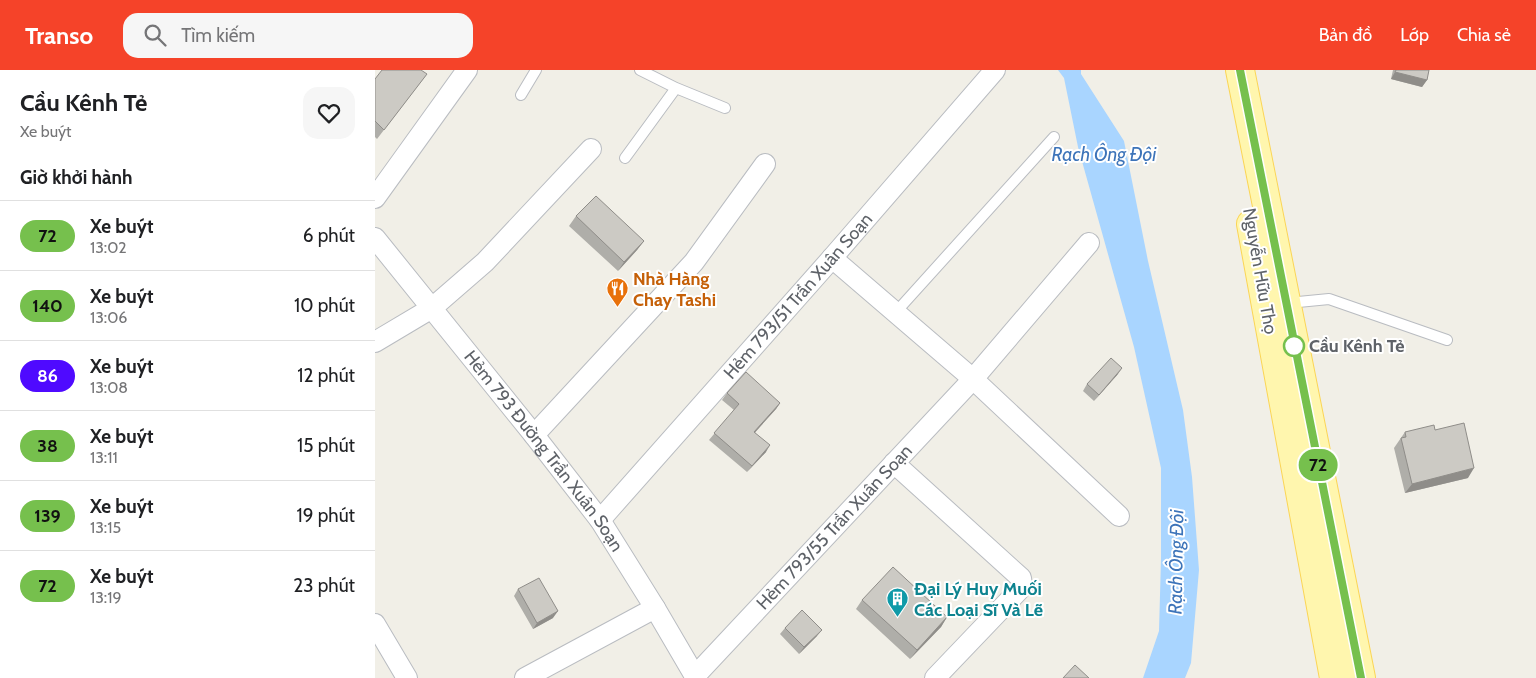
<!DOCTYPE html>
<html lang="vi">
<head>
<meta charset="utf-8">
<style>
	body { margin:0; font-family:Cabin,sans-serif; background:#f6f6f6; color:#202124; height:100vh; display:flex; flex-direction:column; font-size:19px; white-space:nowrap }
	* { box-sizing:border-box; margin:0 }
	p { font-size:16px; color:#757577 }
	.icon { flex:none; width:28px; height:28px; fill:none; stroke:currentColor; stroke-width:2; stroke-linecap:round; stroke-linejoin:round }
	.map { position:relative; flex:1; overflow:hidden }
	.drawer { display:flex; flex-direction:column; background:#fff; width:375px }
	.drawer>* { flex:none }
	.badge { padding:0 10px; border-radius:16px; font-size:18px; line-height:32px }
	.map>.badge { position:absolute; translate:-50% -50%; box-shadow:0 0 0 2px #fff }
	h2 { padding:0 20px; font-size:19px; line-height:45px }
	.round { display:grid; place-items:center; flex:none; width:52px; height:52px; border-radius:15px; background:#f6f6f6 }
	.summary { display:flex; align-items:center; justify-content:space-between; height:85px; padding:0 20px }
	h1 { font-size:24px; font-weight:800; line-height:38px }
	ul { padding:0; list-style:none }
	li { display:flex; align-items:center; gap:15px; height:70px; padding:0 20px; border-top:1px solid #e0e0e0 }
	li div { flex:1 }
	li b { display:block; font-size:19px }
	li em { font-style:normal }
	li .badge { min-width:55px; font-weight:700; text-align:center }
	header { display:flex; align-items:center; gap:30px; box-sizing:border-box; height:70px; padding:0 25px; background:#f54329; color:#fff }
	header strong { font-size:24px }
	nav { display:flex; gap:28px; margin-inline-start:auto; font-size:18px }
	.search { width:350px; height:45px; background:#f6f6f6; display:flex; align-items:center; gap:12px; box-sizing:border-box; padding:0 18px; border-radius:15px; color:#757577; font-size:19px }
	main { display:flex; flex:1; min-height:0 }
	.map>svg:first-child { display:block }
	.water { fill:#a9d5ff }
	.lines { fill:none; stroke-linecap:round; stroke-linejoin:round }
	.lane-casing { stroke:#b9bcc1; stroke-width:12 }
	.street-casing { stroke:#b9bcc1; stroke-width:22 }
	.primary-casing { stroke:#fbd556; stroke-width:30 }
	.lane { stroke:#fff; stroke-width:10 }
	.street { stroke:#fff; stroke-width:20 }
	.primary { stroke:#fff6ae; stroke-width:28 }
	.wall { fill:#afaea9 }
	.shaded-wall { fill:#8f8d89 }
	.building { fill:#cccac4; stroke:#8f8d89 }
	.line-casing { stroke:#fff; stroke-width:11 }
	.line { stroke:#76c04d; stroke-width:8 }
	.stop-dot { fill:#fff; stroke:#76c04d; stroke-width:2.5 }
	.labels { text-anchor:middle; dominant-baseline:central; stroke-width:4; stroke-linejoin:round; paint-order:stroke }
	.street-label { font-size:18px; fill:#5e6268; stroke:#fff }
	.food-label { font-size:18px; font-weight:bold; fill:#c56008; stroke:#fff; text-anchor:start }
	.stop-label { font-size:18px; font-weight:bold; fill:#5e6268; stroke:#fff; text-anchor:start }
	.culture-label { font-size:18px; font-weight:bold; fill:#0d838f; stroke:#fff; text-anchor:start }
	.water-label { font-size:19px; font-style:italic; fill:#3d74b9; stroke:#fff }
</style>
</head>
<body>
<header>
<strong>Transo</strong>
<div class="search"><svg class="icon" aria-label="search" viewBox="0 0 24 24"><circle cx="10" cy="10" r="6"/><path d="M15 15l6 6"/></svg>Tìm kiếm</div>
<nav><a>Bản đồ</a><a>Lớp</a><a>Chia sẻ</a></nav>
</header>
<main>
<section class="drawer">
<div class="summary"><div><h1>Cầu Kênh Tẻ</h1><p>Xe buýt</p></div><a class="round"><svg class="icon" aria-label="heart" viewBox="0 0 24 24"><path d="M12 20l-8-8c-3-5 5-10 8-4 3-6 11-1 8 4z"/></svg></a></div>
<h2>Giờ khởi hành</h2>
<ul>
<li><span class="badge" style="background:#76c04d;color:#111">72</span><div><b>Xe buýt</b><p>13:02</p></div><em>6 phút</em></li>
<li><span class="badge" style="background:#76c04d;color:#111">140</span><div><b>Xe buýt</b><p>13:06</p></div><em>10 phút</em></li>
<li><span class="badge" style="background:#4f0aff;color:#fff">86</span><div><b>Xe buýt</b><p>13:08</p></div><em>12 phút</em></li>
<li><span class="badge" style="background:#76c04d;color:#111">38</span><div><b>Xe buýt</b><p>13:11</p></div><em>15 phút</em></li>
<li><span class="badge" style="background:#76c04d;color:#111">139</span><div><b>Xe buýt</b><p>13:15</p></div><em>19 phút</em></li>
<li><span class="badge" style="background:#76c04d;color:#111">72</span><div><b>Xe buýt</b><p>13:19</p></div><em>23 phút</em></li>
</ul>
</section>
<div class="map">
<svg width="1161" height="608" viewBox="0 0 1161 608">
	<rect width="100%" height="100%" fill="#f1efe7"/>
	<path class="water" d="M683 0H706V4L749 71 773 191 808 340 817 407 824 500 816 593 810 608H768L784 561 786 489V398L759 277 703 77 689 8Z"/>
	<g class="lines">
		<defs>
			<path id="lane" d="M265 0 301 18 350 38
				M146 25 161 0
				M250 88 301 18
				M913 233 954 229 1072 270
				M521 242 679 67"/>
			<g id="street">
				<path d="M0 128 92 0"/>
				<path id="s1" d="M0 168 159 365 225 450 280 538 321 608"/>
				<path d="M457 188 598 309 744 446"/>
				<path d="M0 272 57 238 110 192 216 79"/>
				<path d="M159 365 319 192 390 94"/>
				<path d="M519 393 646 508 647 517 560 608"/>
				<path id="s2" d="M225 450 457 188 620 0"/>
				<path d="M0 554 32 608"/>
				<path id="s3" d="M320 606 598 309 714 173"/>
				<path d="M150 608 280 538"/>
			</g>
			<path id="primary" d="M865 0 986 608
				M876 154 959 608"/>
		</defs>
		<use href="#lane" class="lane-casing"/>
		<use href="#street" class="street-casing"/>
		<use href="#primary" class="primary-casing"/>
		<use href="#lane" class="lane"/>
		<use href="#street" class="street"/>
		<use href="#primary" class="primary"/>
	</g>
	<path class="wall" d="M1018 0H1054L1052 10 1047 17 1016 9Z
		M52 4 45 13 2 69 0 67V9Z
		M201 146 269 171 262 180 243 201 194 156Z
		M743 304 719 331 708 321 712 314Z
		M352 323 405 333 401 339 380 362 391 382 372 402 334 370 359 340 347 330Z
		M1060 360 1093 408 1030 423 1019 378 1030 362Z
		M143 519 178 548 158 559 139 526Z
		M487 530 572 547 566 557 535 589 481 539Z
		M410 558 442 566 424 584 405 564Z"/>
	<path class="shaded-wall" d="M1020 2 1052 10 1047 17 1016 9Z
		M269 171 262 180 243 201 249 192Z
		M747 298 743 304 719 331 724 325Z
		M405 333 401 339 375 368 379 362Z
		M395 375 391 382 372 402 377 396Z
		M1099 398 1093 408 1030 423 1037 414Z
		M183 541 178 548 158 559 162 553Z
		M572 547 566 557 535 589 542 580Z
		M447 560 442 566 424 584 429 577Z"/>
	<path class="building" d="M7 0H46L52 4 9 60 0 51V9Z
		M1021 0H1054L1052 10 1020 2Z
		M221 126 269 171 249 192 201 146Z
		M736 288 747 298 724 325 712 314Z
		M371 302 405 333 379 362 395 375 377 396 339 363 364 334 352 323Z
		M1089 353 1099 398 1037 414 1026 368 1031 367 1030 362 1059 355 1060 360Z
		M518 497 572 547 542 580 487 530Z
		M164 508 183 541 162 553 143 519Z
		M427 540 447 560 429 577 410 558Z
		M700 595 714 608H688Z"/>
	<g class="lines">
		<defs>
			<path id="line" d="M865 0 986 608"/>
		</defs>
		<use href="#line" class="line-casing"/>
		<use href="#line" class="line"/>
	</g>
	<defs>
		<symbol id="restaurant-pin" viewBox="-11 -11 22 30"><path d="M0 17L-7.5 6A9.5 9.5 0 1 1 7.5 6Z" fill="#e8710a" stroke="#fff"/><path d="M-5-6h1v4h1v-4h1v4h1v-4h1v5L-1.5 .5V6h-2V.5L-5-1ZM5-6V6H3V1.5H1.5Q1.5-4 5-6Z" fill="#fff"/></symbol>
		<symbol id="building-pin" viewBox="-11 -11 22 30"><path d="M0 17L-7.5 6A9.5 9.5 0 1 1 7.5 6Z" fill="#0f9aa8" stroke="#fff"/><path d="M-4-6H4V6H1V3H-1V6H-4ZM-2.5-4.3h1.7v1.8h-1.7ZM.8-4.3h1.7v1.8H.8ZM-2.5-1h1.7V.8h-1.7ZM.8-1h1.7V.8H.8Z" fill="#fff"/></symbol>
	</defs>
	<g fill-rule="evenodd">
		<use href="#restaurant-pin" x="230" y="206" width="25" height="34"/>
		<use href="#building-pin" x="510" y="516" width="25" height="34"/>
	</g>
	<circle class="stop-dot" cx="919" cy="276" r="10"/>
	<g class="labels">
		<g class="street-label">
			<text transform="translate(885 201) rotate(80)">Nguyễn Hữu Thọ</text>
			<text stroke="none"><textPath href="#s2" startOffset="299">Hẻm 793/51 Trần Xuân Soạn</textPath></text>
			<text stroke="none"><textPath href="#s1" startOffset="272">Hẻm 793 Đường Trần Xuân Soạn</textPath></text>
			<text stroke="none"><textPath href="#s3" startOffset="204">Hẻm 793/55 Trần Xuân Soạn</textPath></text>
		</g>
		<g class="food-label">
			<text x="258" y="209">Nhà Hàng<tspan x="258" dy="21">Chay Tashi</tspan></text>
		</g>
		<g class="stop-label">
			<text x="934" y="276">Cầu Kênh Tẻ</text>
		</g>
		<g class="culture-label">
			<text x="539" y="519">Đại Lý Huy Muối<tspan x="539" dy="21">Các Loại Sĩ Và Lẽ</tspan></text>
		</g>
		<g class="water-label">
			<text x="729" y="84">Rạch Ông Đội</text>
			<text transform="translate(801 492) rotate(-89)">Rạch Ông Đội</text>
		</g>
	</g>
</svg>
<b class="badge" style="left:943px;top:395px;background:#76c04d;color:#111">72</b>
</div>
</main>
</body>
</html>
